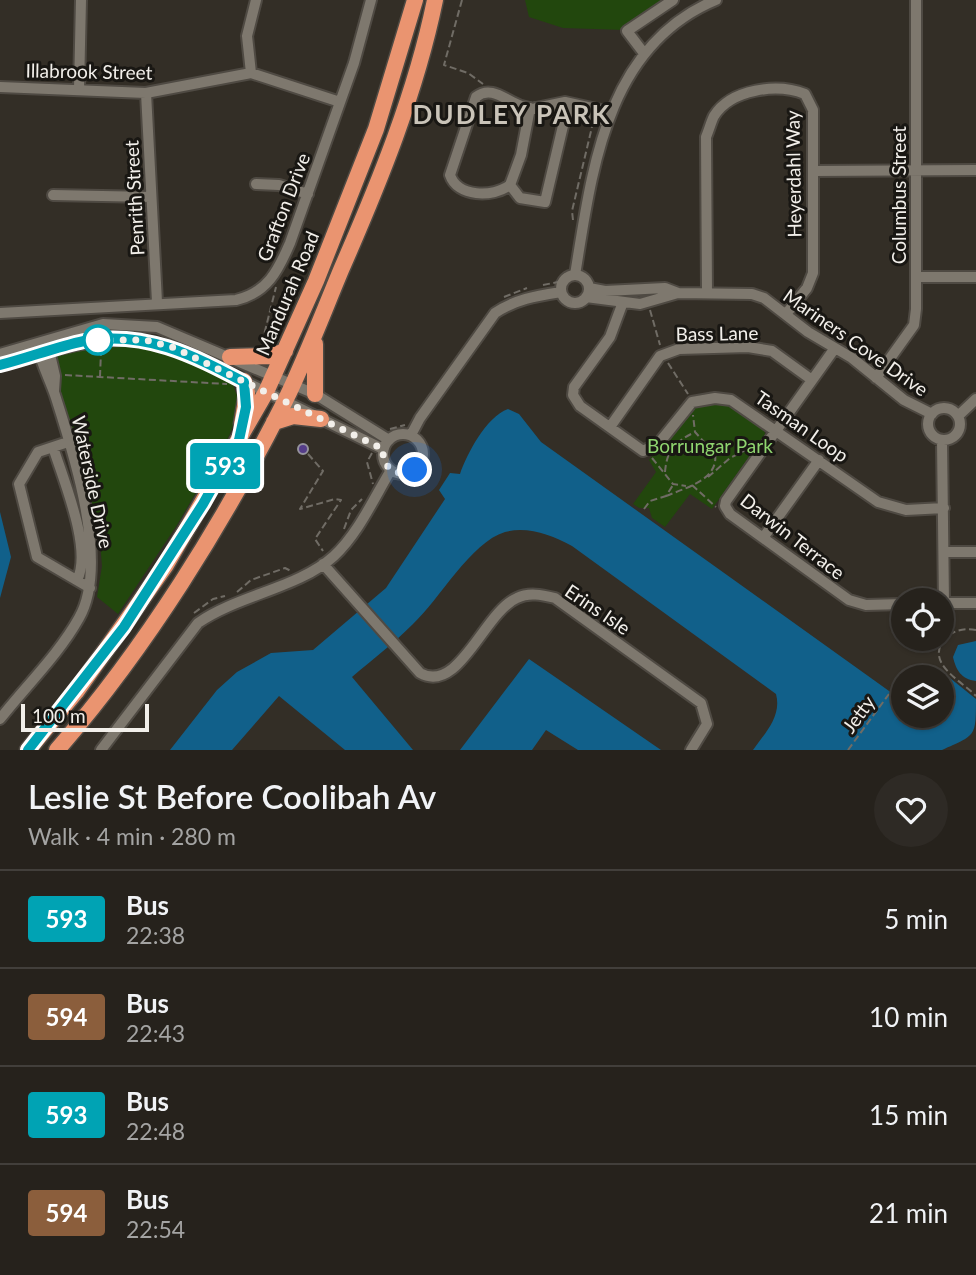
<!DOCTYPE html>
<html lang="en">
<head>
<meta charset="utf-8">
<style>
	body { margin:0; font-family:Lato,sans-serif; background:#2e2a25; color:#f1f3f6; height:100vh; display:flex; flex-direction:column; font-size:26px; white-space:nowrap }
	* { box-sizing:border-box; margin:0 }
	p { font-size:23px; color:#a4a4a3 }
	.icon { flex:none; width:38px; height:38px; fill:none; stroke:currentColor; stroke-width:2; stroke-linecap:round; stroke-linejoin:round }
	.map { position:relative; height:750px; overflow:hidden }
	.details { display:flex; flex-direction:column; background:#26221c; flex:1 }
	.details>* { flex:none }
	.badge { padding:0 14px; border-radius:5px; font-size:24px; line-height:46px }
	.controls { position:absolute; left:891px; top:588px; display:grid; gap:14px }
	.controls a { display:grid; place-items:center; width:63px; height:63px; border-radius:50%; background:#26221c; box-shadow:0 2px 5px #0004,0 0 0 2px #423f3b; font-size:35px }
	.scale { position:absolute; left:21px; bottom:18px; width:128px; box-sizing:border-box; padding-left:7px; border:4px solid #f2efea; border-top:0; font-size:19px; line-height:24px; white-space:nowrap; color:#f2efea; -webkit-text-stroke:5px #191713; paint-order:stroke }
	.you { position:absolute; width:35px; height:35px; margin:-18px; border:5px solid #fff; border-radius:50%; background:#1a73e8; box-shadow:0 0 0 10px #1a73e833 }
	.map>.badge { position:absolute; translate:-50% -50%; box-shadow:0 0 0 4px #fff }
	.round { display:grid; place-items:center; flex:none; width:74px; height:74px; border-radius:37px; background:#2e2a25 }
	.summary { display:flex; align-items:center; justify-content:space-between; height:119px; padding:0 28px }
	h1 { font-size:33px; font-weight:600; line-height:52px }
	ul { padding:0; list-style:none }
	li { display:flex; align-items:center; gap:21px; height:98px; padding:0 28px; border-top:2px solid #423f3b }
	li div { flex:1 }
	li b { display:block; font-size:26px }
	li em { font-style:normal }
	li .badge { min-width:77px; font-weight:700; text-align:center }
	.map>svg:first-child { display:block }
	.green { fill:#22470d }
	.water { fill:#11608a }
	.building { fill:#553d89; stroke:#96939e; stroke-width:2 }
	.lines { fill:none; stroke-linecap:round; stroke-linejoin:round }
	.minor-casing { stroke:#4f4a43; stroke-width:14 }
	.highway-casing { stroke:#4f4a43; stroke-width:19 }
	.path { stroke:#706c65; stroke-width:2; stroke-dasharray:7 3.5; stroke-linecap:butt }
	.minor { stroke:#7e786e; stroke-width:10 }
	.highway { stroke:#ea9470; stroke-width:16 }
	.line-casing { stroke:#fff; stroke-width:16 }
	.line { stroke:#00a3b4; stroke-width:10 }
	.walk { stroke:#f2efea; stroke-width:7; stroke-dasharray:0 12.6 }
	.stop-dot { fill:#fff; stroke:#00a3b4; stroke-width:3.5 }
	.labels { text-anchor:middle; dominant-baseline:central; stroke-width:6; stroke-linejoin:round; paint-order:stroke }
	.street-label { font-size:19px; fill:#f2efea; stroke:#191713 }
	.park-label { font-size:19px; fill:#8fd56f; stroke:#191713 }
	.district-label { font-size:26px; font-weight:bold; letter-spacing:2px; fill:#cac4b9; stroke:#191713 }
</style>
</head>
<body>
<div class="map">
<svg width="976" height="750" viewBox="0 0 976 750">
	<rect width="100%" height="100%" fill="#332e26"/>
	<path class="green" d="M525 0H669L625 30 563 28 529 17Z
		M113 341 155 346 232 382 239 401 238 413 229 436 177 525 118 614 97 597 102 566 99 528 61 394 55 357 63 352Z
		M715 403 731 405 763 425 765 434 712 509 690 494 665 527 652 518 649 508H639L633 504 656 472 649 460 691 406Z"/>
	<path class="water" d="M508 409 519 414 541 442 903 701V716H942V677H922L935 666 976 699C976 737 976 735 942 750H753C765 733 782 716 776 694L572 546C551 535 528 526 505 532 471 542 439 600 413 624 394 643 372 660 352 677L413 750H345L279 696 232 750H170L217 690 237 672 271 653 313 650 386 588 445 499 439 490 450 473 460 474C467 454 486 417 508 409Z
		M0 512 11 557 0 598Z
		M976 641V681C961 679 956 670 953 657L958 645Z
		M529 659 661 750H578L546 730 532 750H460Z"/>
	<path class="building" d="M298 449a5 5 0 1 1 10 0a5 5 0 1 1-10 0Z"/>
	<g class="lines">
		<defs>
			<path id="minor" d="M643 52 627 31 673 0
				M251 73 247 36 256 0
				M0 87 146 93 251 73 340 102
				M79 89 81 0
				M146 93 157 302
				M530 108 521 155 510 185C493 198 457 197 450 175L476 97C491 85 505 100 521 106 541 112 560 110 581 112 590 112 599 119 607 122
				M536 108 565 102 610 112
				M813 171 976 170
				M256 184 279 185 308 194
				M510 185 520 198 545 202 566 113
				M53 195 151 197
				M575 275C592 171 605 46 716 0
				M561 289a14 14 0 1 1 28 0a14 14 0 1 1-28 0Z
				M916 277H976
				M589 288 605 291 665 288 678 293 752 294 764 298 808 332 852 358 904 400 932 414
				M707 293 706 137C709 130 711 122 714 116 731 89 777 83 805 94L813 110V273L807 288 786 314
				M586 297 640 304 678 293
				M623 302 610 337 574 387 573 395 580 406 643 451 659 443 692 402 715 398 731 400 878 502 906 510 944 508
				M0 313 236 300C267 293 278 271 290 243L354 63 371 0
				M48 346 55 376 54 391
				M835 348 726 501 725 506 730 514 849 600 866 605 903 604
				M0 354 103 324 157 327 315 394 389 440
				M0 365C64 348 122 325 186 353L383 449
				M876 378 914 325 916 309V0
				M928 424a16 16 0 1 1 32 0a16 16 0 1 1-32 0Z
				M958 416 976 399
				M610 427 660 356 679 349 748 347 772 351 812 380
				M383 454a20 20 0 1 1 40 0a20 20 0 1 1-40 0Z
				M411 435 420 418 495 313C516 299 536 296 561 292
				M942 440 944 603
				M68 442 38 452 19 484 37 557 90 588
				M53 447C63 479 93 550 77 580
				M763 538 819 460
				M945 552H976
				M323 564 420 673C459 695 484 612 517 598 529 592 542 595 555 598L701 703 707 724 691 750
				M942 603H976
				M0 719C26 686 59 654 79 618 110 564 73 451 55 395 49 378 41 363 37 345
				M101 750 198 623C238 595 299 588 334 556 358 534 374 498 391 470"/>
			<path id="highway" d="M230 357 271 356 285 351
				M315 394V344
				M274 422 293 416 321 419
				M242 424 247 393 244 381
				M28 750 76 692 166 565 266 392 316 281 376 129 415 0
				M57 750C146 648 224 522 285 401 306 358 323 313 341 270 379 183 416 93 435 0"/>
		</defs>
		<use href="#minor" class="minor-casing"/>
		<use href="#highway" class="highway-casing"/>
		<path class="path" d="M462 0 444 65 468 73 483 84
			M573 220 572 211 592 127
			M543 285 558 282 565 274
			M504 297 527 288
			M650 310 660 345
			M262 343 276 287
			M668 363 688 394
			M65 375 227 384
			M100 377 101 351
			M390 429 405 425
			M372 453 367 462 373 484
			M308 454 323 471 300 509 335 499 341 500 315 539 323 551
			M652 458 673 484 686 486
			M665 472C667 449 675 442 695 432
			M708 477 730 458 752 447
			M692 485 716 507
			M666 496C685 488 719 480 715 454L695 432 693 415
			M644 509 650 501 666 496 673 485
			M344 529 351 510 362 499
			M237 592 251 580 285 568 291 571
			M194 613 213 599 225 596
			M942 616 953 633
			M976 630C964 628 953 630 945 639 924 663 962 681 976 696
			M848 750 889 694"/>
		<use href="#minor" class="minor"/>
		<use href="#highway" class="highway"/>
	</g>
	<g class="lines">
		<defs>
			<path id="line" d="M0 365C28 358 56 347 84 341 144 330 193 355 244 382L246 407 239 440 203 504 124 627 28 750"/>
		</defs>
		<use href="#line" class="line-casing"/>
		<use href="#line" class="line"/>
		<path class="walk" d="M98 340H146L175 348 383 449C382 469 397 478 415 470"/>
	</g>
	<circle class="stop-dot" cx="98" cy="340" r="14"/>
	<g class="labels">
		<g class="street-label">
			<text transform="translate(89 71) rotate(1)">Illabrook Street</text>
			<text transform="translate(793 174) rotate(-91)">Heyerdahl Way</text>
			<text transform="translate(898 195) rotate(-90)">Columbus Street</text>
			<text transform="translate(134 198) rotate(-93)">Penrith Street</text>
			<text transform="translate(283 207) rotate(-69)">Grafton Drive</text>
			<text transform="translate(287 293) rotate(-67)">Mandurah Road</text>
			<text transform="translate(717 333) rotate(-1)">Bass Lane</text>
			<text transform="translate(856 342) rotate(35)">Mariners Cove Drive</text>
			<text transform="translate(802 426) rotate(35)">Tasman Loop</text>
			<text transform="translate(93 482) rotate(78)">Waterside Drive</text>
			<text transform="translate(793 536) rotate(38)">Darwin Terrace</text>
			<text transform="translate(598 609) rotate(34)">Erins Isle</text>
			<text transform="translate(858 714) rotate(-54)">Jetty</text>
		</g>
		<g class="park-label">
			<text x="710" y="445">Borrungar Park</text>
		</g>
		<g class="district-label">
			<text x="512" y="114">DUDLEY PARK</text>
		</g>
	</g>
</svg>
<div class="controls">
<a><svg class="icon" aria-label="locate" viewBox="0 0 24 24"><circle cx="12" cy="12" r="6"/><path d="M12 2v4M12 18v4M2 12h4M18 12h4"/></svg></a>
<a><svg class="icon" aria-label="layers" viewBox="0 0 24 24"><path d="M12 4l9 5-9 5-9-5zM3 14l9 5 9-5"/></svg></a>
</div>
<div class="scale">100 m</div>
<div class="you" style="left:415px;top:470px"></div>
<b class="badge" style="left:225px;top:466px;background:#00a3b4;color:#fff">593</b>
</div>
<section class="details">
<div class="summary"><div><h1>Leslie St Before Coolibah Av</h1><p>Walk · 4 min · 280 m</p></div><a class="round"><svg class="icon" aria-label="heart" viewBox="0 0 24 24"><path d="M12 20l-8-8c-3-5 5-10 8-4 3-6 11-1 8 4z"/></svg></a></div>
<ul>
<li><span class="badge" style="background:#00a3b4;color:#fff">593</span><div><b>Bus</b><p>22:38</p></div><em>5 min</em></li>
<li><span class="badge" style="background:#8b5e3c;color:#fff">594</span><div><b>Bus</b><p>22:43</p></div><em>10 min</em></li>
<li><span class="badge" style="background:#00a3b4;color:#fff">593</span><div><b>Bus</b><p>22:48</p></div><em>15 min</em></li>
<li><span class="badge" style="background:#8b5e3c;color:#fff">594</span><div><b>Bus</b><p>22:54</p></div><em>21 min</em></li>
</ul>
</section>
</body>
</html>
